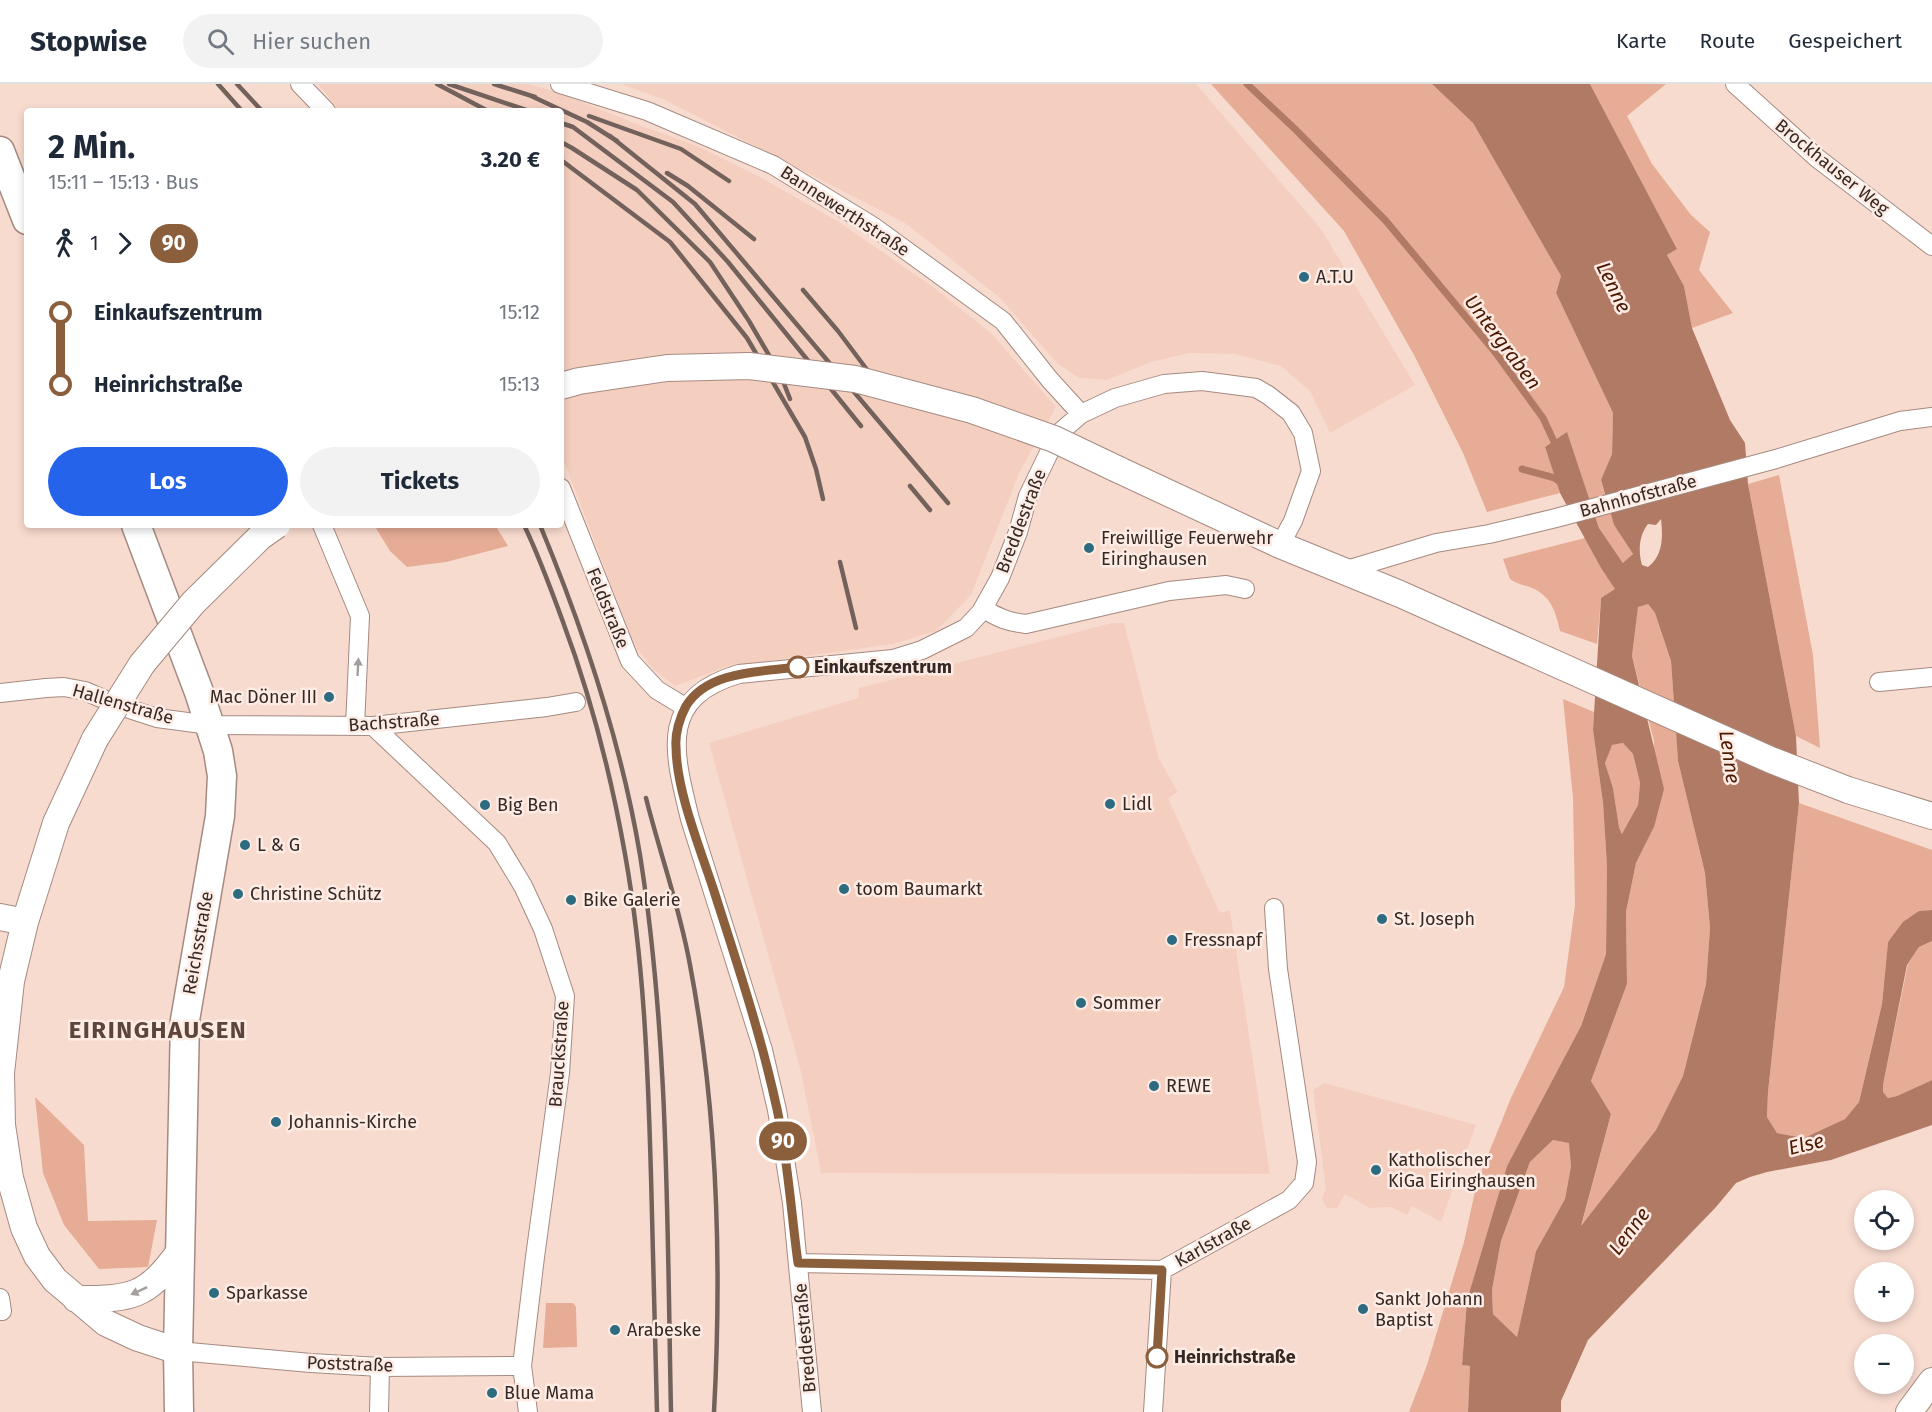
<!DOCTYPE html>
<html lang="de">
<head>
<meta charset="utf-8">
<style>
	body { margin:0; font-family:"Fira Sans",sans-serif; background:#f2f2f3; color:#1f2937; height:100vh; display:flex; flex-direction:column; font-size:22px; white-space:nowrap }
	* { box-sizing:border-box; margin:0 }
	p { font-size:20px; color:#747a83 }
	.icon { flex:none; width:33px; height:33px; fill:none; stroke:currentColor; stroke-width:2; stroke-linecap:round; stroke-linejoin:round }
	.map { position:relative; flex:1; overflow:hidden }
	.details { position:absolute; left:24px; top:24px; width:540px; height:420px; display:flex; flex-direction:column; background:#fff; border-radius:6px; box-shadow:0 3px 9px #0003 }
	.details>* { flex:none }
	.badge { padding:0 12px; border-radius:20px; font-size:21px; line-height:39px }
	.controls { position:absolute; left:1854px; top:1106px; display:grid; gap:12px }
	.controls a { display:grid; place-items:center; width:60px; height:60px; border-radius:50%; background:#fff; box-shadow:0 3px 9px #0003; font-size:30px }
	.map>.badge { position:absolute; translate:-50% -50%; box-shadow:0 0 0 3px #fff }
	.legs { display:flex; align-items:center; gap:9px; height:66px; padding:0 24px; font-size:20px }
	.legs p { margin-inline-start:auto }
	.headline { display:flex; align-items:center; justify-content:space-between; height:102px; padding:0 24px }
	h1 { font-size:33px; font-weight:700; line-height:45px }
	.primary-button { display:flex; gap:12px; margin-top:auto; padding:12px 24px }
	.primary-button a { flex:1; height:69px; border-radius:36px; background:#2563eb; color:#fff; font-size:24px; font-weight:700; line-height:69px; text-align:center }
	.primary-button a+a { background:#f2f2f3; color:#1f2937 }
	ul { padding:0 24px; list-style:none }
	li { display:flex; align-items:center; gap:21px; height:72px; font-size:22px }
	li i { display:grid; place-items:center; width:9px; height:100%; margin:0 8px; background:currentColor }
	li i::after { content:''; width:15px; height:15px; margin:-8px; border:4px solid; border-radius:50%; background:#fff }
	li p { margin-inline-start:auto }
	li:first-child i { background:linear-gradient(#0000 50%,currentColor 0) }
	li:last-child i { background:linear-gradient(currentColor 50%,#0000 0) }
	header { display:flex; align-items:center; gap:36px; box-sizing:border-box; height:84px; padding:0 30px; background:#fff; border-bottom:2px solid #e0e1e3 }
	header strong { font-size:28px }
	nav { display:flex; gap:33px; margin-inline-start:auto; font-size:21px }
	.search { width:420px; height:54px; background:#f2f2f3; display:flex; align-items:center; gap:15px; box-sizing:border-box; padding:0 21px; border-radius:33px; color:#747a83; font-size:22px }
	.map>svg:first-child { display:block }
	.built { fill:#f4cfc0 }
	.green { fill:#e6ac95 }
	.water { fill:#b17a64; fill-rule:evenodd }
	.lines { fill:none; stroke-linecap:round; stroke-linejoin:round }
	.stream { stroke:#b17a64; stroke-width:7 }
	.street-casing { stroke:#a58a80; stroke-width:20 }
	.secondary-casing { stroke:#a58a80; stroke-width:28 }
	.primary-casing { stroke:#a58a80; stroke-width:31 }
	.street { stroke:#fff; stroke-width:18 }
	.secondary { stroke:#fff; stroke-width:26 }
	.primary { stroke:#fff; stroke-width:28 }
	.rail { stroke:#73625c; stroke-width:4.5 }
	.secondary-bridge-casing { stroke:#a58a80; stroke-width:28; stroke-linecap:butt }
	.secondary-bridge { stroke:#fff; stroke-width:26 }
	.oneway { fill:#a49f9d }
	.line-1-casing { stroke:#fff; stroke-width:14 }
	.line-1 { stroke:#8b5e3c; stroke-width:9 }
	.poi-dot { fill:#2c6b80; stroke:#fdebe4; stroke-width:2 }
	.stop-1-dot { fill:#fff; stroke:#8b5e3c; stroke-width:3 }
	.labels { text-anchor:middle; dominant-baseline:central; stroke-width:5; stroke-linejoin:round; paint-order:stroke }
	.street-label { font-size:18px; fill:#342925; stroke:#fdebe4 }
	.poi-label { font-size:18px; fill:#342925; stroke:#fdebe4; text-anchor:start }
	.stop-label { font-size:18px; font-weight:bold; fill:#342925; stroke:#fdebe4; text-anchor:start }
	.water-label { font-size:20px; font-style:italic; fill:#4b1800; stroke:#fdebe4 }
	.district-label { font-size:24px; font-weight:bold; letter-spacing:1.5px; fill:#5d453b; stroke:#fdebe4 }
</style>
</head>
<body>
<header>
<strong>Stopwise</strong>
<div class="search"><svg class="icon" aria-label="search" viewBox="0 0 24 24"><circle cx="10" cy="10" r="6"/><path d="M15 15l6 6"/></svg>Hier suchen</div>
<nav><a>Karte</a><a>Route</a><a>Gespeichert</a></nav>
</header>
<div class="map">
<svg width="1932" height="1328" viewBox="0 0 1932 1328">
	<rect width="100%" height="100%" fill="#f8dbcf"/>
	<path class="built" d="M318 0H528L554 7 642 42 695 61 760 93 839 138 933 203 992 250 1056 323 1020 387 971 511 936 547 893 560 725 583 675 602 653 585 633 559 561 369V27H340Z
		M621 0H1196L1321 145 1415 301 1330 349 1310 307 1281 282 1235 270 1189 269 1151 278 1107 296 1079 294 1058 280 1000 214 905 139 665 16Z
		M1112 539H1124L1159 675 1178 708 1168 714 1220 829 1230 826 1270 1090 821 1089 801 988 709 659 858 614 859 604Z
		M1325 999 1476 1041 1441 1138 1412 1122 1407 1131 1391 1123 1370 1124 1345 1110 1337 1124H1327L1322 1115 1326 1105 1313 1006Z"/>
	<path class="green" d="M1211 0H1432L1473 39 1561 192 1556 209 1613 329 1612 370 1601 397 1614 441 1633 470 1624 480 1599 444 1567 349 1545 363 1560 409 1487 428 1463 369 1414 271 1344 147Z
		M1590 0H1666L1627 32 1652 80 1691 131 1710 148 1699 186 1733 229 1692 244 1684 202 1667 171 1677 165Z
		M1779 391 1813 571 1820 664 1796 652 1748 400Z
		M374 441H495L508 462 446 478 407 483 390 467Z
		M1585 454 1601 484 1616 505 1601 514 1597 560 1560 547C1556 528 1551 512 1532 504 1524 501 1517 500 1510 495L1503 475Z
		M1648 520 1655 529 1671 577 1678 677 1705 789 1710 844 1706 900 1683 992 1656 1046 1581 1143 1611 1030 1591 997 1627 900 1626 828 1636 779 1654 743V657L1632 572 1638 522Z
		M1563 615 1594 628 1593 646 1603 719 1607 782 1606 870 1581 942 1507 1082 1467 1216 1462 1281 1470 1282 1468 1328H1409L1427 1281 1464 1158 1477 1098 1511 1014 1564 903 1575 821 1573 714Z
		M1623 659 1633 670 1640 699 1638 721 1623 751 1619 743 1613 704 1605 679 1611 661Z
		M1799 719 1932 766V826L1919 827 1888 858 1882 920 1859 1018 1845 1035 1804 1054 1777 1049 1767 1033 1768 1008Z
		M1932 857V996L1897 1012 1888 1014 1883 1008V1001L1908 880 1919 863Z
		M35 1013 84 1061 88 1137 157 1136 148 1183 99 1185 64 1141 43 1089Z
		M1553 1056 1570 1059 1571 1082 1565 1115 1536 1167 1517 1253 1493 1230 1492 1206 1501 1157 1530 1078Z
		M546 1219H573L576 1223 577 1263 543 1264Z"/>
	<path class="water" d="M1432 0H1590L1677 165 1667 171 1684 202 1692 244 1730 336 1745 359 1748 400 1796 652 1799 719 1768 1008 1767 1033 1777 1049 1804 1054 1845 1035 1859 1018 1882 920 1888 858 1903 838 1919 827 1932 826V857L1919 863 1907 881 1883 1001V1008L1888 1014 1897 1012 1932 996V1041L1831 1076 1767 1088 1750 1093 1736 1099 1716 1123 1588 1256 1561 1317V1328H1468L1470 1282 1462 1281 1467 1216 1507 1082 1581 942 1606 870 1607 782 1603 719 1593 646 1601 514 1615 505 1601 484 1560 409 1545 363 1567 348 1599 444 1623 479 1633 470 1614 441 1601 396 1612 370 1613 329 1556 209 1561 192 1473 39ZM1661 435C1663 453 1663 472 1648 483L1642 481C1638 467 1639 451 1648 440L1656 441ZM1648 520 1655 529 1671 577 1678 677 1705 789 1710 844 1706 900 1683 992 1656 1046 1581 1142 1611 1030 1591 997 1627 900 1626 828 1636 779 1654 743 1664 705 1632 572 1638 523ZM1623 659 1633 670 1640 699 1638 721 1622 750 1619 743 1613 704 1605 679 1612 661ZM1553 1056 1569 1059 1571 1082 1565 1115 1536 1167 1517 1253 1493 1230 1492 1206 1501 1157 1530 1078Z"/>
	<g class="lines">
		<path class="stream" d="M1247 0 1295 45 1386 137 1495 268 1543 334 1557 364
			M1522 385 1555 394 1561 399"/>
		<defs>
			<path id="street" d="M300 0 326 27
				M560 0 647 27 773 81 874 143 1003 237 1050 296 1081 330
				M1735 0 1817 74 1932 162
				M561 404 630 577 657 606 685 623
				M322 441 360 532 355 642
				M1343 487 1436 459 1489 450 1556 434 1776 375 1900 337 1932 333
				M983 524C997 534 1009 538 1026 540L1169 507 1226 501 1245 505
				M1879 598 1932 593
				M0 609 46 604 64 603 85 607 117 621 157 634 210 641 373 642 547 623 576 618
				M373 642 497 759 523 802 543 845 565 912 560 989 535 1173 522 1282 528 1328
				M798 1179 1162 1186 1289 1116 1304 1099 1307 1078 1278 885 1274 824
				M0 1214 2 1227
				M178 1267 311 1279 380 1283 522 1282
				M379 1328 380 1283
				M812 1328 792 1119 777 1026 763 966 690 735C674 669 657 614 739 590L893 575 922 566 966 544 981 528 1000 494 1018 448 1028 412 1058 350 1081 330 1115 314 1164 300 1202 297 1256 304 1268 311 1291 329 1303 349 1311 387 1293 437 1280 461
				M1153 1328 1162 1186"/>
			<path id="secondary" d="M1119 386 1280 461 1400 510 1771 676 1848 706 1932 732
				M95 655 56 739 25 838 11 897 1 989 2 1041 10 1094 24 1144 37 1172 55 1196 106 1239 138 1254 178 1267
				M0 833 25 838
				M76 1215C132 1215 146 1214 180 1167
				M1909 1328 1932 1297"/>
			<path id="primary" d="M0 67 27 136
				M136 441 199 608 218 667 222 692 220 732 185 936 178 1267 179 1328"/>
		</defs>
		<use href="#street" class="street-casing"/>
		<use href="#secondary" class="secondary-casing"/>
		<use href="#primary" class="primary-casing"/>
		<use href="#street" class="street"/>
		<use href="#secondary" class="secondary"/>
		<use href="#primary" class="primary"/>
		<path class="rail" d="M218 0 242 27
			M237 0 262 27
			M437 0 488 27
			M449 0 529 27
			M494 0 535 13
			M529 11 587 38 617 57
			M589 32 681 65 729 97
			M561 39 573 43 673 118 728 178 861 342
			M610 52 695 120 948 419
			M561 58 572 64 637 106 710 178 749 237 781 292 790 315
			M561 76 670 158 747 254 805 353 816 385 823 415
			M667 89 688 102 754 155
			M803 206 838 247 886 311
			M910 402 930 426
			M524 441C539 472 551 505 563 538 591 613 611 691 625 770 644 876 648 985 651 1092 653 1171 655 1249 657 1328
			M540 441C584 547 621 657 640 771 669 954 667 1142 671 1328
			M840 478 856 544
			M646 714C660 770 680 824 690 881 718 1028 722 1179 714 1328"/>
		<defs>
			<path id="secondary-bridge" d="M561 302 579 297 667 284 749 282 855 295 972 326 1054 355 1119 386
				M95 655 142 580 193 519 260 453 277 441"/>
		</defs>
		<use href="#secondary-bridge" class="secondary-bridge-casing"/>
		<use href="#secondary-bridge" class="secondary-bridge"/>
	</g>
	<defs><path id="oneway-solid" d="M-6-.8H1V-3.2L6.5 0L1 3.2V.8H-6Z" transform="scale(1.5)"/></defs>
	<g class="oneway">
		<use href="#oneway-solid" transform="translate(358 583) rotate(-87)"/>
		<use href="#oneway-solid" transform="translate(139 1207) rotate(155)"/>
	</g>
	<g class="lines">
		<defs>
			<path id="line-1" d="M798 583C762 588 708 586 686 622 680 633 675 649 676 662 676 706 700 764 714 807 737 879 761 951 777 1025 788 1076 791 1128 798 1179L1162 1186 1157 1273"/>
		</defs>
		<use href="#line-1" class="line-1-casing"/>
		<use href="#line-1" class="line-1"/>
	</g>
	<g class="poi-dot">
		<circle cx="1304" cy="193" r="6"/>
		<circle cx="1089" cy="464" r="6"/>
		<circle cx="329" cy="613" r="6"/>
		<circle cx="1110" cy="720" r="6"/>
		<circle cx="485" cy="721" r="6"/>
		<circle cx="245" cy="761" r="6"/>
		<circle cx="844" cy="805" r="6"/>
		<circle cx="238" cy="810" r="6"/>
		<circle cx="571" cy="816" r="6"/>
		<circle cx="1382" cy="835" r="6"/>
		<circle cx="1172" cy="856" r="6"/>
		<circle cx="1081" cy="919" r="6"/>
		<circle cx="1154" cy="1002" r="6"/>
		<circle cx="276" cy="1038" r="6"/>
		<circle cx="1376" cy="1086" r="6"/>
		<circle cx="214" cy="1209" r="6"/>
		<circle cx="1363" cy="1225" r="6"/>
		<circle cx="615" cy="1246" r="6"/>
		<circle cx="492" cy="1309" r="6"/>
	</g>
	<g class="stop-1-dot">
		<circle cx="798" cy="583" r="10"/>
		<circle cx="1157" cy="1273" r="10"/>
	</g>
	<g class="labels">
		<g class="street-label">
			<text transform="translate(1832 83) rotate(39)">Brockhauser Weg</text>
			<text transform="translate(845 127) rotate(33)">Bannewerthstraße</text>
			<text transform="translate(1638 412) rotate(-15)">Bahnhofstraße</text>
			<text transform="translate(1021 437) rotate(-69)">Breddestraße</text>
			<text transform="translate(608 524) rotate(68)">Feldstraße</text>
			<text transform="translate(123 620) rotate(16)">Hallenstraße</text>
			<text transform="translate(394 638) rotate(-4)">Bachstraße</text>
			<text transform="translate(198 859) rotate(-80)">Reichsstraße</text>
			<text transform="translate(559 970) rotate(-86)">Brauckstraße</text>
			<text transform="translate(1213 1158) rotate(-29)">Karlstraße</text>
			<text transform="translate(805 1254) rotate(-95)">Breddestraße</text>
			<text transform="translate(350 1280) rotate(2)">Poststraße</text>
		</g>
		<g class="poi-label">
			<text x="1316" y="193">A.T.U</text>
			<text x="1101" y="454">Freiwillige Feuerwehr<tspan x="1101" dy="21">Eiringhausen</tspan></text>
			<text x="317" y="613" text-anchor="end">Mac Döner III</text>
			<text x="1122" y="720">Lidl</text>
			<text x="497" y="721">Big Ben</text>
			<text x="257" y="761">L &amp; G</text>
			<text x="856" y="805">toom Baumarkt</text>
			<text x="250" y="810">Christine Schütz</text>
			<text x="583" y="816">Bike Galerie</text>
			<text x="1394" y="835">St. Joseph</text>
			<text x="1184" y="856">Fressnapf</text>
			<text x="1093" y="919">Sommer</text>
			<text x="1166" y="1002">REWE</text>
			<text x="288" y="1038">Johannis-Kirche</text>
			<text x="1388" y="1076">Katholischer<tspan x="1388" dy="21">KiGa Eiringhausen</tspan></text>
			<text x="226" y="1209">Sparkasse</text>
			<text x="1375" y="1215">Sankt Johann<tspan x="1375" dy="21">Baptist</tspan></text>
			<text x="627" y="1246">Arabeske</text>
			<text x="504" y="1309">Blue Mama</text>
		</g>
		<g class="stop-label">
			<text x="814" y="583">Einkaufszentrum</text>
			<text x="1174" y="1273">Heinrichstraße</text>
		</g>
		<g class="water-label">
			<text transform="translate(1614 203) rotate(64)">Lenne</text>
			<text transform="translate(1503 258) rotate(53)">Untergraben</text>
			<text transform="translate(1730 673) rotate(82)">Lenne</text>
			<text transform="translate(1806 1060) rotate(-14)">Else</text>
			<text transform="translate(1629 1147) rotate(-53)">Lenne</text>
		</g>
		<g class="district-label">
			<text x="158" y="946">EIRINGHAUSEN</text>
		</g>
	</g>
</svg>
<div class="controls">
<a><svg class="icon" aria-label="locate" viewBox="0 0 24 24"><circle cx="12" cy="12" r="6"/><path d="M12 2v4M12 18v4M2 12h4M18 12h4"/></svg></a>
<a>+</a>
<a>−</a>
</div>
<b class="badge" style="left:783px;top:1057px;background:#8b5e3c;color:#fff">90</b>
<section class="details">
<div class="headline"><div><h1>2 Min.</h1><p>15:11 – 15:13 · Bus</p></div><b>3.20 €</b></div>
<div class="legs"><svg class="icon" aria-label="walk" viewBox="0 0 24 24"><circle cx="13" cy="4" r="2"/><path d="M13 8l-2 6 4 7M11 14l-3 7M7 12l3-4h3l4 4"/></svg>1<svg class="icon" aria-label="forward" viewBox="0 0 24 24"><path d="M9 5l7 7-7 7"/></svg><b class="badge" style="background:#8b5e3c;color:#fff">90</b></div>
<ul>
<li><i style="color:#8b5e3c"></i><b>Einkaufszentrum</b><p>15:12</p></li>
<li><i style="color:#8b5e3c"></i><b>Heinrichstraße</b><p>15:13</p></li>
</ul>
<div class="primary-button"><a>Los</a><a>Tickets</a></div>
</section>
</div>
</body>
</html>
